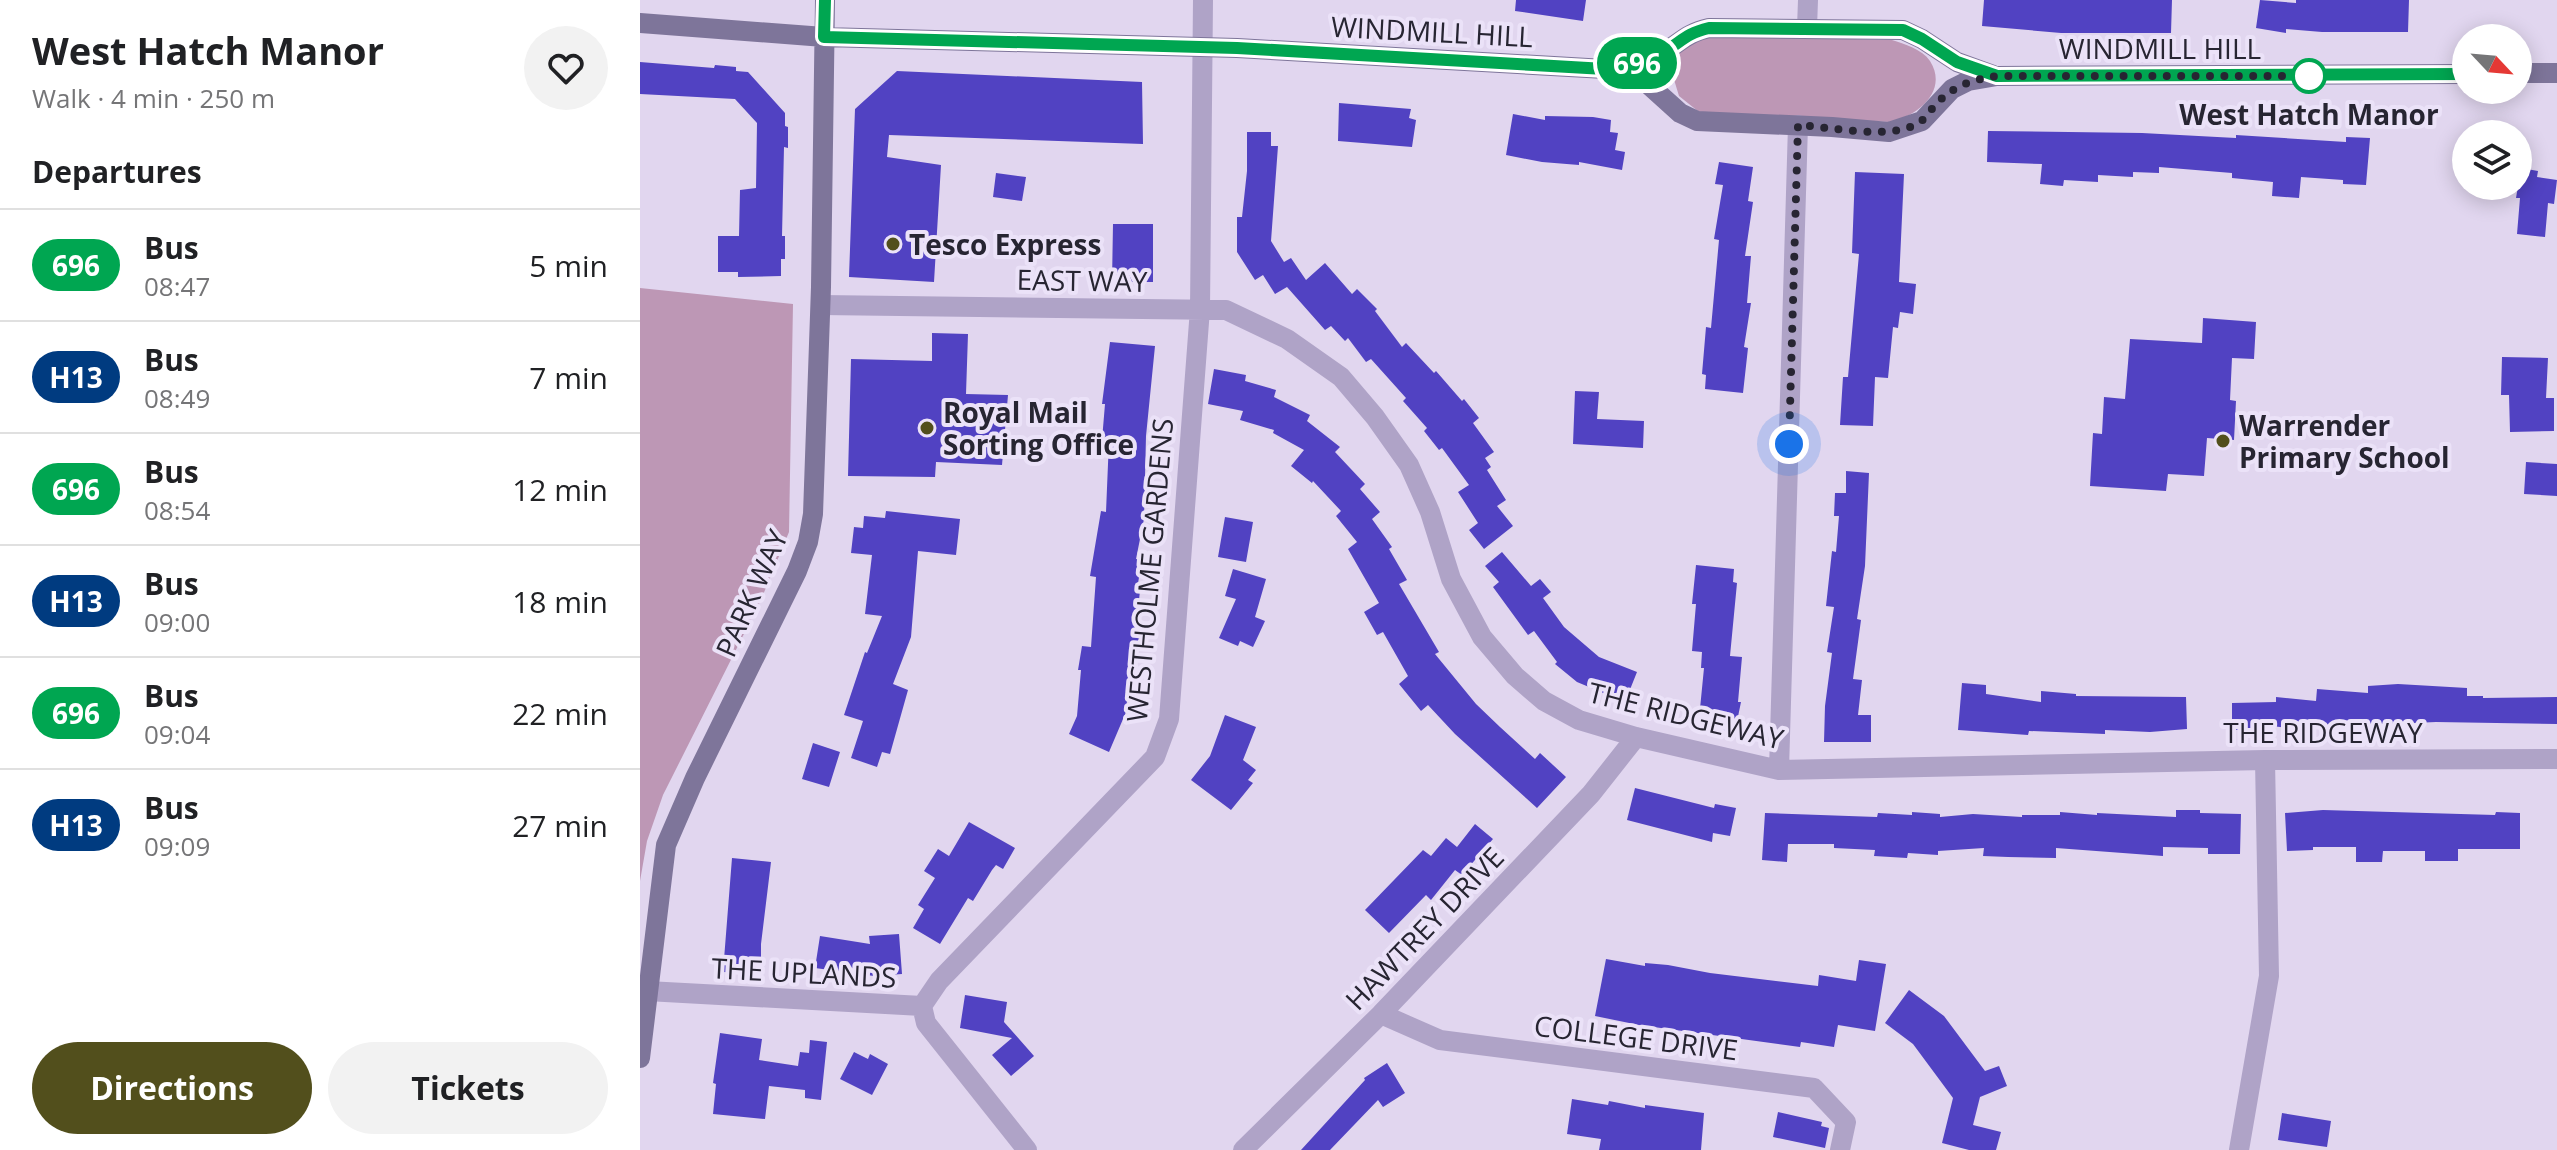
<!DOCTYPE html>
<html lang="en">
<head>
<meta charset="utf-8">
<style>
	body { margin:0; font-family:"Open Sans",sans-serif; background:#f2f2f2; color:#202124; height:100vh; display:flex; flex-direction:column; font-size:30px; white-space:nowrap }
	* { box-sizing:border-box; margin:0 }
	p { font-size:26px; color:#757577 }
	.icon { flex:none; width:44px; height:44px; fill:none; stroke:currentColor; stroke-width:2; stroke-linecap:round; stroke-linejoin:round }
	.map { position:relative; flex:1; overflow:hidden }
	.sheet { display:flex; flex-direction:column; background:#fff; width:640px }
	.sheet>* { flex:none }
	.badge { padding:0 16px; border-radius:26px; font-size:28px; line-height:52px }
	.needle { width:52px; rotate:116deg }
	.controls { position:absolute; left:1812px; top:24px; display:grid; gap:16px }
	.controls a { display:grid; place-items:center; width:80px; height:80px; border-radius:50%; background:#fff; box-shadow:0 4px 20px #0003; font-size:40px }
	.you { position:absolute; width:40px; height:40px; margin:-20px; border:6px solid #fff; border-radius:50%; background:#1a73e8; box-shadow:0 0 0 12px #1a73e833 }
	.map>.badge { position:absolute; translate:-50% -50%; box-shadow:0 0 0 4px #fff }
	h2 { padding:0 32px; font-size:30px; line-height:72px }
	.round { display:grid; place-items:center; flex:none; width:84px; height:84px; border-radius:42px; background:#f2f2f2 }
	.overview { display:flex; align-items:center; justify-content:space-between; height:136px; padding:0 32px }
	h1 { font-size:38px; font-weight:700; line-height:60px }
	.button { display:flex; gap:16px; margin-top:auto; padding:16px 32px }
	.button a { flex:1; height:92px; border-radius:48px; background:#524f1c; color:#fff; font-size:32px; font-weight:700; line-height:92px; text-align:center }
	.button a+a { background:#f2f2f2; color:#202124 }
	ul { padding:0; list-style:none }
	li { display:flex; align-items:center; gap:24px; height:112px; padding:0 32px; border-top:2px solid #e0e0e0 }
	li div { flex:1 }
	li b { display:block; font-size:30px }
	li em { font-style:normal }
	li .badge { min-width:88px; font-weight:700; text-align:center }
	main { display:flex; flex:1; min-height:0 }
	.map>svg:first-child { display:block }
	.green { fill:#bd97b5 }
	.building { fill:#5142c2 }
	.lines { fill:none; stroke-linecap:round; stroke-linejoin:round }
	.street { stroke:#afa3c7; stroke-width:20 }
	.secondary { stroke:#7e759a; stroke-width:20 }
	.line-casing { stroke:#fff; stroke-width:18 }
	.line { stroke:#00a651; stroke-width:12 }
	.walk { stroke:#272532; stroke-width:8; stroke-dasharray:0 14.4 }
	.stop-dot { fill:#fff; stroke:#00a651; stroke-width:4 }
	.poi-dot { fill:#524f1c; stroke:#ebe2f8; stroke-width:3 }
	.labels { text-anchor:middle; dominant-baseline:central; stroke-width:8; stroke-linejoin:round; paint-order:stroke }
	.street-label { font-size:28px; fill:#272532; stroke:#ebe2f8 }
	.stop-label { font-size:28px; font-weight:bold; fill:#272532; stroke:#ebe2f8 }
	.poi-label { font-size:28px; font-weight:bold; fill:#272532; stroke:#ebe2f8; text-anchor:start }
</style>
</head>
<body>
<main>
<section class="sheet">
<div class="overview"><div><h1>West Hatch Manor</h1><p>Walk · 4 min · 250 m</p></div><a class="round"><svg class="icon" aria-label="heart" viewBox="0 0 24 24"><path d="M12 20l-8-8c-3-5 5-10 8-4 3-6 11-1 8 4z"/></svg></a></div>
<h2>Departures</h2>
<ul>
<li><span class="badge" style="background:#00a651;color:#fff">696</span><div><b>Bus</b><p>08:47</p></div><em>5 min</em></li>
<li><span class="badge" style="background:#003b80;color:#fff">H13</span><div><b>Bus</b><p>08:49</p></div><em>7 min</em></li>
<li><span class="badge" style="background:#00a651;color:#fff">696</span><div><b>Bus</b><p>08:54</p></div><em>12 min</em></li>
<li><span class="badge" style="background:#003b80;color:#fff">H13</span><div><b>Bus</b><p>09:00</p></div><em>18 min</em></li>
<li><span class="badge" style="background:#00a651;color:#fff">696</span><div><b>Bus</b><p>09:04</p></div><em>22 min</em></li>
<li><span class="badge" style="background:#003b80;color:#fff">H13</span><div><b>Bus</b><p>09:09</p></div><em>27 min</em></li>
</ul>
<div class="button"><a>Directions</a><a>Tickets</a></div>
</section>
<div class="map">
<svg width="1917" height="1150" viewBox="0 0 1917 1150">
	<rect width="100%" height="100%" fill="#e1d6ef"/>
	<path class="green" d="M1065 35 1252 40C1264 44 1282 49 1290 61 1309 91 1277 117 1249 122L1059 112 1039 96 1032 73 1041 51Z
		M0 288 153 304 149 532 120 602 23 795 7 841 0 881Z"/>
	<path class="building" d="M876 0H946L943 21 875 11Z
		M1344 0H1532L1531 33H1421L1342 26Z
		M1620 0 1656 3V0H1769L1768 32H1682L1646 29V33L1616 28Z
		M0 62 74 68 75 65 96 67V71L108 72 145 113V126L148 127V148L144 147 142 236H145V259H141V276L98 277V272H78V236H99L100 190 116 188 117 123 95 99 0 94Z
		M257 71 502 82 503 144 249 135 247 157 301 165 294 282 209 277 215 109Z
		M699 103 771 109 769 118 776 120 772 147 698 141Z
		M873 114 905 120V116L953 117 971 120 970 132 978 133 975 150 985 152 982 170 939 162V165L902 162 866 155Z
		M1348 131 1502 133 1596 138V135L1706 142V137L1730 138 1726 185 1703 184V180L1661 177 1659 198 1632 196 1633 182 1592 178V173L1519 167V173L1493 172V177L1458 175V182L1424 180 1423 186 1400 184 1402 164 1347 162Z
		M607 132H631V146H638L631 241 644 262 651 258 666 280 685 263 712 294 717 289 737 309 735 311 762 347 766 343 794 373 796 371 822 401 824 399 839 418 833 423 854 452 845 458 851 467 847 470 866 500 857 506 873 526 844 549 829 530 838 523 818 492 829 485 802 448 799 450 784 431 787 428 763 401 766 398 731 359 726 362 708 338 705 341 691 326 685 330 647 287 635 294 623 275 615 280 597 252V217H602L607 171Z
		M1079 162 1113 167 1108 201 1113 202 1105 256H1111L1107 303H1111L1104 347 1108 348 1103 393 1065 389 1066 375 1062 374 1066 327 1071 328 1079 240 1074 239 1083 185 1075 184Z
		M1881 168 1898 171 1897 177 1917 180 1914 204 1908 203 1905 237 1877 234 1880 198H1876Z
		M1215 172 1264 174 1259 282 1276 284 1273 314 1260 312 1258 328 1253 327 1248 378 1235 377 1233 426 1200 425 1203 377H1208L1219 254 1212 253Z
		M356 173 386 177 382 201 353 197Z
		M473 224H513V282H472Z
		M1563 318 1616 322 1614 359 1592 358 1590 400 1596 401 1594 440 1567 438 1564 476 1528 474 1526 491 1450 486 1453 433 1462 434 1464 397 1485 399 1490 339 1562 343Z
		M292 333 328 334 326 394 368 395 362 465 296 462 295 477 208 476 211 359 292 361Z
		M470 342 515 346 506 436 504 519 496 559 502 560 497 589 500 590 497 622H501L498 650 493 679 489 678 486 712 469 752 429 734 437 716 441 670H438L442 646 451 647 456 577 450 576 461 511 466 512 469 440H462L465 404H462Z
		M1862 357 1908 358 1906 398H1914V431L1870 432 1869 395H1861Z
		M574 369 606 375 605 381 636 390 634 397 670 415 667 421 700 447 695 452 725 484 720 489 740 512 732 519 752 547 749 549 767 580 759 584 799 652 795 654 836 704 860 727 895 759 900 753 926 777 897 808 815 734 788 705 781 711 759 684 768 676 743 632 737 635 724 612 739 603 708 549 717 542 696 516 701 511 673 481 672 483 651 466 664 450 633 433 634 430 600 420 603 411 568 404Z
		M935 391 959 392 957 419 1004 421 1003 448 933 444Z
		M1886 462 1917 464V496L1884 494Z
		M1206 471 1229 473 1225 566 1217 619 1221 620 1213 679 1222 680 1218 715H1231V742H1184L1185 706 1192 653 1187 652 1194 607 1186 606 1192 551 1196 552 1199 516H1194L1195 493H1206Z
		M246 511 320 519 316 555 278 551 271 637 253 684 268 690 250 754 242 752 237 767 211 758 223 721 204 715 225 652 227 653 242 616 225 614 232 555 211 553 214 527 223 528 224 516 245 518Z
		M585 517 613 522 606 562 578 557Z
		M862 552 891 586 900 579 911 592 903 598 924 627 959 657 997 672 985 702 937 682 915 664 917 662 894 631 888 635 853 587 859 582 845 566Z
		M1056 565 1094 569 1093 582 1097 583 1090 656 1102 657 1098 702H1101L1094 736 1058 729 1064 668H1061L1062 652 1052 651 1056 604H1052Z
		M593 569 626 579 615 617 625 621 613 647 600 641 598 646 579 638 596 599 585 596Z
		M1322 683 1346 685V694L1401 702V691L1436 694V696L1546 697 1547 729 1510 732 1465 730V734L1389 731 1388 735 1318 730Z
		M1758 684 1827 688V696H1843V698L1917 697V724L1796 722 1706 726 1664 723 1663 730 1624 725V729L1592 730V703L1636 702V697L1676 701 1677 689 1728 693V686Z
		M585 715 616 727 603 760 616 770 608 780 613 783 591 810 551 780 570 756Z
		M173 743 200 752 189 787 162 779Z
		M995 788 1074 808 1075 804 1096 808 1090 836 1073 833 1072 842 987 820Z
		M1536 810H1560V813L1601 814 1600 854H1568V848L1523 847V856L1416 848V858L1368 857 1343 856 1344 848 1298 851V855L1268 853 1267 858 1234 856 1235 850 1194 848V844H1148L1147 862 1122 860 1125 813 1237 817 1238 813 1272 815V812L1300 814V817L1333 814 1382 817V815H1420V812L1457 815V813L1536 817Z
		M1683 810 1855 815 1856 812 1880 813V849H1818V861H1785V851H1743L1742 862H1716V847H1673V850L1647 851 1645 813Z
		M329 822 375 848 363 869 356 865 352 870 333 901 328 898 300 944 273 928 284 909 278 905 295 878 284 871 298 849 309 856Z
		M835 824 853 839 822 875 815 870 791 900 786 895 749 933 725 910 783 850 791 856 806 838 817 847Z
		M92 858 131 862 121 944V974L83 972Z
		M259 934 262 974 234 976 175 968 180 936 230 944 229 936Z
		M966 959 1005 966V963L1028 965 1070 973 1178 986 1179 975 1216 981 1219 960 1246 964 1235 1031 1198 1025 1194 1047 1161 1042 1160 1047 999 1025 955 1016Z
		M1269 990 1304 1016 1345 1071 1359 1066 1367 1086 1340 1097 1333 1125 1361 1132 1356 1150H1329L1302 1143 1313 1098 1273 1044 1245 1023Z
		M325 995 367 1002 364 1022 394 1056 371 1076 352 1055 372 1038 320 1028Z
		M80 1033 122 1039 119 1060 158 1066 160 1052 169 1053 170 1040 187 1042 181 1100 165 1098V1090L129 1086 125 1119 73 1114 76 1084 73 1083Z
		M214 1052 228 1059 230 1054 248 1064 232 1095 200 1079Z
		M747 1063 765 1093 743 1107 738 1100 690 1150H661L725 1080 724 1078Z
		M932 1099 968 1105 969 1101 1005 1108V1105L1064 1113 1061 1150H959L961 1139 927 1134Z
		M1138 1112 1182 1122 1181 1126 1189 1128 1185 1148 1133 1137Z
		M1642 1113 1691 1121 1687 1147 1638 1140Z"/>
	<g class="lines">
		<path class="street" d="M1167 28 1168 0
			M181 305 586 310 647 339 701 377 735 417 769 465 790 512 811 579 842 637 875 676 904 701 939 720 996 737 1139 770 1625 760 1917 759
			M1139 770 1158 125
			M7 991 282 1006
			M282 1006 299 981 515 757 529 719 560 309 563 0
			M282 1006 286 1023 387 1150
			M741 1014 800 1040 1174 1088 1206 1122 1200 1150
			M603 1150 741 1014 951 794 996 737
			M1599 1150 1629 976 1625 760"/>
		<path class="secondary" d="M0 23 184 37 597 48 965 69 995 77 1009 85 1040 113 1057 121 1192 127 1249 132 1282 121 1312 89 1328 81 1357 76 1826 74
			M970 68C989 65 1005 62 1022 53 1042 42 1044 34 1069 28L1263 30 1282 39 1317 62 1353 75
			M1878 73H1917
			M0 1058 26 845 55 778 157 571 168 542 173 514 181 287 185 0"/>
	</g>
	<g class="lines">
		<defs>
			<path id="line" d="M185 0 184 37 597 48 965 69C985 65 1004 63 1022 53 1042 42 1044 34 1069 28L1263 30 1282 39 1317 62 1357 76 1826 74"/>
		</defs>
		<use href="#line" class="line-casing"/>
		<use href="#line" class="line"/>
		<path class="walk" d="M1149 444 1158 125C1191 127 1253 141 1280 122 1287 117 1291 109 1297 103 1315 85 1332 80 1357 76H1669"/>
	</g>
	<circle class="stop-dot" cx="1669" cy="76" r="16"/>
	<g class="poi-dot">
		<circle cx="253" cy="244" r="8"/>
		<circle cx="287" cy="428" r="8"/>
		<circle cx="1583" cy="441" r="8"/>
	</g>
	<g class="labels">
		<g class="street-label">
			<text transform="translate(792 31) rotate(3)">WINDMILL HILL</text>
			<text x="1520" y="48">WINDMILL HILL</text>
			<text transform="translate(442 280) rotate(1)">EAST WAY</text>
			<text transform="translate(509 570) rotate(-85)">WESTHOLME GARDENS</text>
			<text transform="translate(111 593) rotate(-66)">PARK WAY</text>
			<text transform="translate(1046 715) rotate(14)">THE RIDGEWAY</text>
			<text x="1683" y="732">THE RIDGEWAY</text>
			<text transform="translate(784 928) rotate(-46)">HAWTREY DRIVE</text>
			<text transform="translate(164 972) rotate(3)">THE UPLANDS</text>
			<text transform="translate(996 1037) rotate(7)">COLLEGE DRIVE</text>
		</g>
		<g class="stop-label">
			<text x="1669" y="114">West Hatch Manor</text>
		</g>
		<g class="poi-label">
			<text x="269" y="244">Tesco Express</text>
			<text x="303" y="412">Royal Mail<tspan x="303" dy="32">Sorting Office</tspan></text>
			<text x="1599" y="425">Warrender<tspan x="1599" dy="32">Primary School</tspan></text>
		</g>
	</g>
</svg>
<div class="controls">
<a><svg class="needle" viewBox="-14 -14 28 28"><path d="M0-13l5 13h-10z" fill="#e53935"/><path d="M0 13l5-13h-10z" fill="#757577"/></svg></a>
<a><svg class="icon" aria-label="layers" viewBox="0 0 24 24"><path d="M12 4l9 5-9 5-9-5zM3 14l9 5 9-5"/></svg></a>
</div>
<div class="you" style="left:1149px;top:444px"></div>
<b class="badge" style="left:997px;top:63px;background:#00a651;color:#fff">696</b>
</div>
</main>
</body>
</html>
